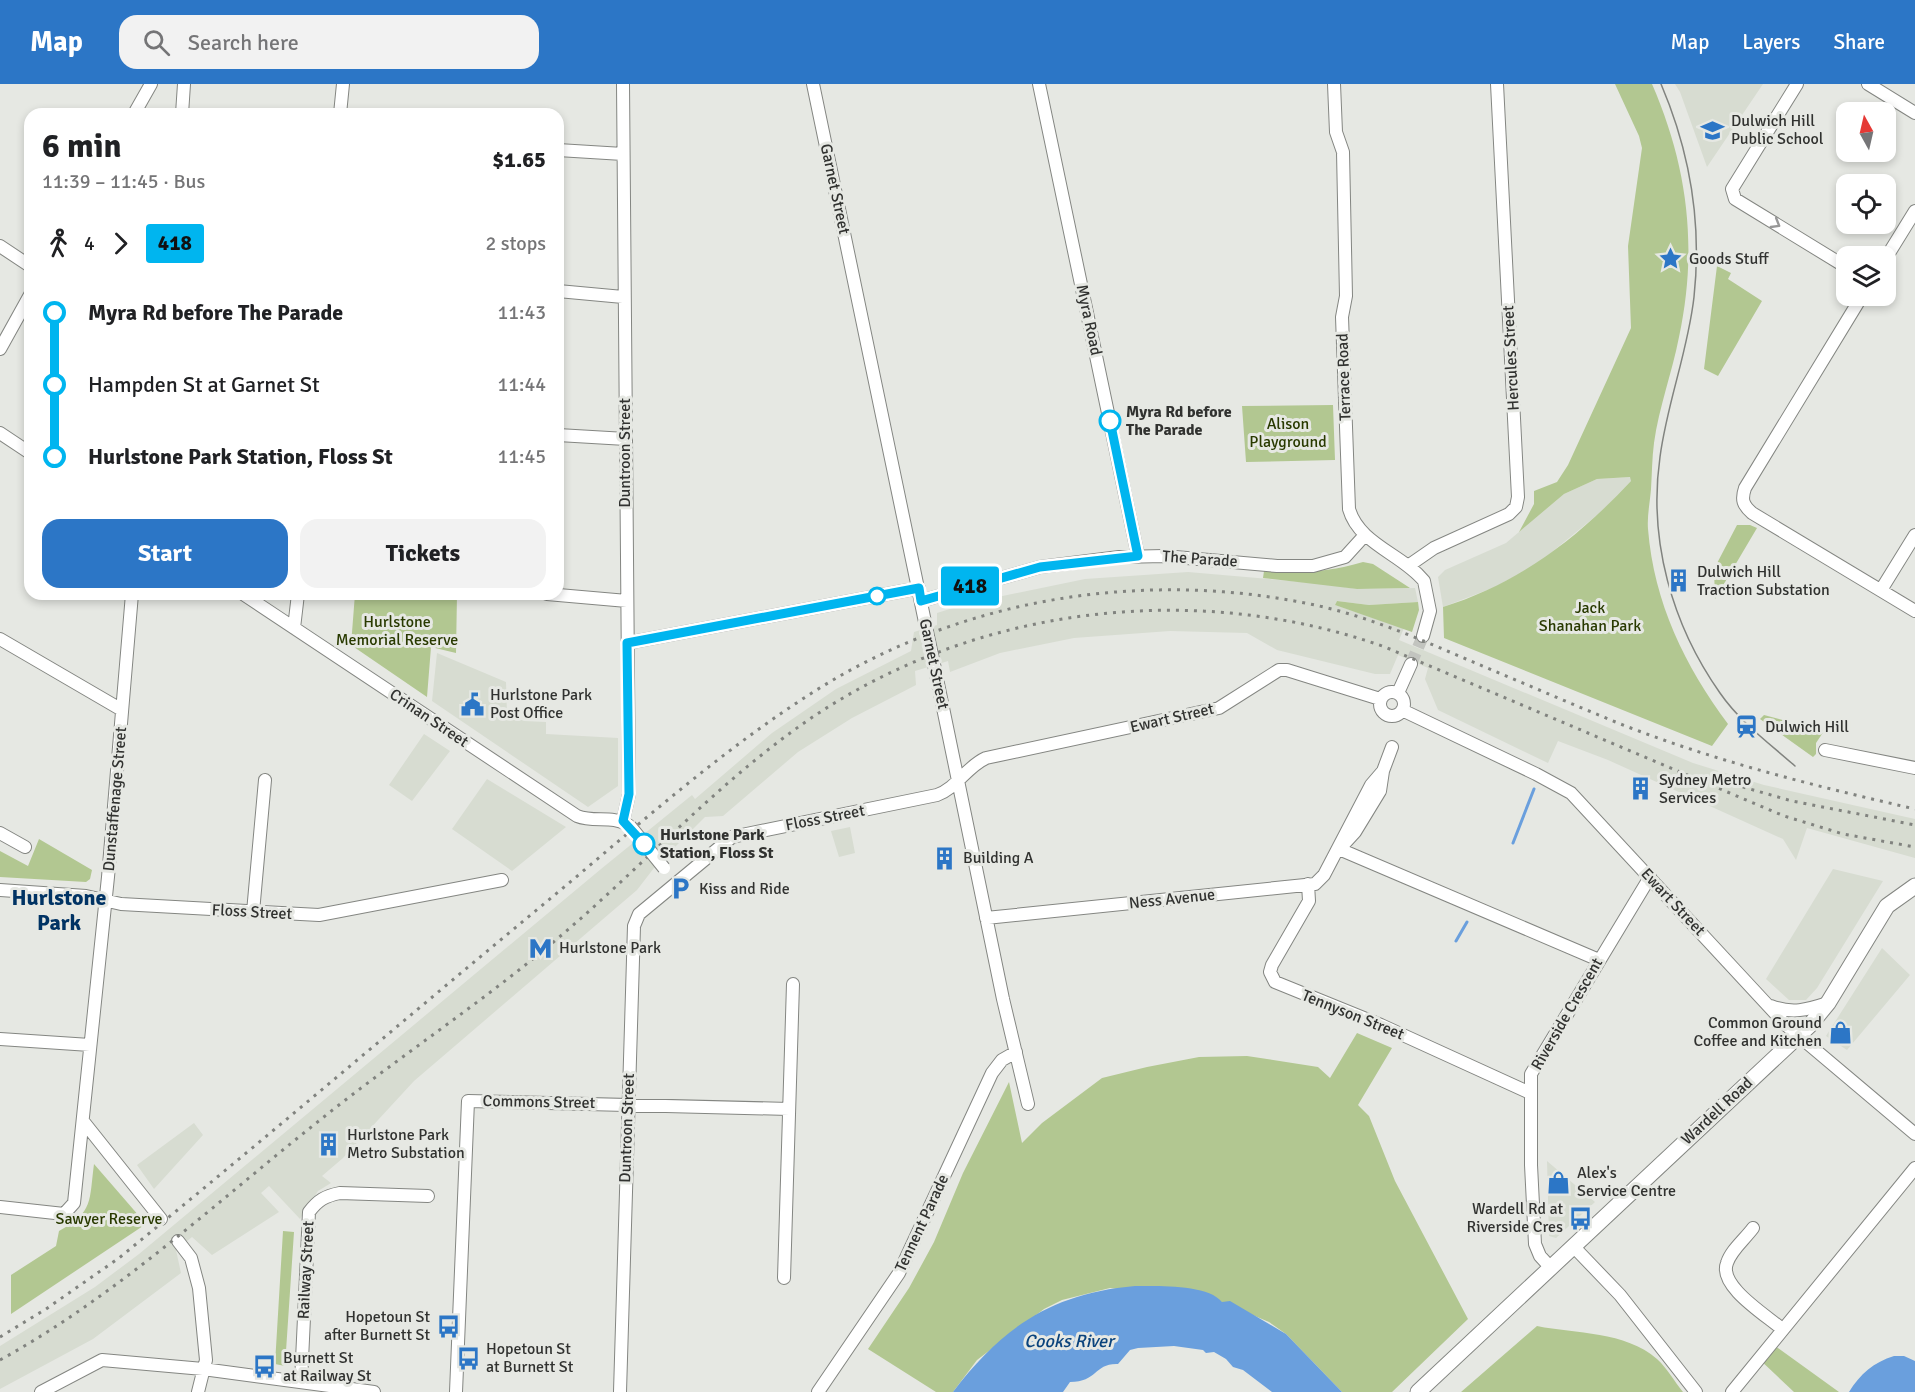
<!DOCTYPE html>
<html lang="en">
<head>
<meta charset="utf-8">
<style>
	body { margin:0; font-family:Signika,sans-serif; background:#f2f2f2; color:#202124; height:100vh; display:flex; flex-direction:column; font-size:22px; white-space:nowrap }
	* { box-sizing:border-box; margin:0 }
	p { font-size:20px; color:#757577 }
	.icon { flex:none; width:33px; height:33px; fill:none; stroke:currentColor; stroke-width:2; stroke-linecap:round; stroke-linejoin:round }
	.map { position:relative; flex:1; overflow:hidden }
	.sheet { position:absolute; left:24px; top:24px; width:540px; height:492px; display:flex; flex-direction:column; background:#fff; border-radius:18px; box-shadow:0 3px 9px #0003 }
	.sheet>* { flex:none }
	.badge { padding:0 12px; border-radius:4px; font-size:21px; line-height:39px }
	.needle { width:39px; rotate:352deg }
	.fabs { position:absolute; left:1836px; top:18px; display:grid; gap:12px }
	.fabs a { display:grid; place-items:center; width:60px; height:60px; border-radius:12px; background:#fff; box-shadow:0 3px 9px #0003; font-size:30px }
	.map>.badge { position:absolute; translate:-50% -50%; box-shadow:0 0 0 3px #fff }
	.legs { display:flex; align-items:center; gap:9px; height:66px; padding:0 18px; font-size:20px }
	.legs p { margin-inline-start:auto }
	.overview { display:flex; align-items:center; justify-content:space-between; height:102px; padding:0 18px }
	h1 { font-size:33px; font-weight:700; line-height:45px }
	.cta { display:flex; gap:12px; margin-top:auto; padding:12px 18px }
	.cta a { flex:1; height:69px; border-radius:18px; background:#2c76c6; color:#fff; font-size:24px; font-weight:700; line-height:69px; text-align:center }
	.cta a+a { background:#f2f2f2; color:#202124 }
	ul { padding:0 18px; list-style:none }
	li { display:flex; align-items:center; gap:21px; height:72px; font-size:22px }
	li i { display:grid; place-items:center; width:9px; height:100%; margin:0 8px; background:currentColor }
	li i::after { content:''; width:15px; height:15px; margin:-8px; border:4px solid; border-radius:50%; background:#fff }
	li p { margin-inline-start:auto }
	li:first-child i { background:linear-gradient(#0000 50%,currentColor 0) }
	li:last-child i { background:linear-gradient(currentColor 50%,#0000 0) }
	header { display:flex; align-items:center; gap:36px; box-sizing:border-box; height:84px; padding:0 30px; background:#2c76c6; color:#fff }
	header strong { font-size:28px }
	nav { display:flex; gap:33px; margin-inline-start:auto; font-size:21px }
	.search { width:420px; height:54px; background:#f2f2f2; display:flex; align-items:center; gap:15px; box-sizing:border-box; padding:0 21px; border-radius:18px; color:#757577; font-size:22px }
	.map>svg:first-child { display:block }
	.built { fill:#d7dcd1 }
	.green { fill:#b2c791 }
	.water { fill:#6a9fdd }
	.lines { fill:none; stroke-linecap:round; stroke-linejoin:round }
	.stream { stroke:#6a9fdd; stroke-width:3 }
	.minor-tunnel { stroke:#c2c4bf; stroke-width:12; stroke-dasharray:12 6; stroke-linecap:butt }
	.minor-casing { stroke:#848682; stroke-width:14 }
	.major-casing { stroke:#848682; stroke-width:17 }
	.minor { stroke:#fff; stroke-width:12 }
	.major { stroke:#fff; stroke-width:15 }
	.tram { stroke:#81837f; stroke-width:1.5 }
	.rail { stroke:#81837f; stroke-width:3; stroke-dasharray:3 6; stroke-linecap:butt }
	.minor-bridge-casing { stroke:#848682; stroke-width:14; stroke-linecap:butt }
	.minor-bridge { stroke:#fff; stroke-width:12 }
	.oneway { stroke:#989898 }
	.line-1-casing { stroke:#fff; stroke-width:14 }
	.line-1 { stroke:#00b5ef; stroke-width:9 }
	.stop-1-dot { fill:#fff; stroke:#00b5ef; stroke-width:3 }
	.labels { text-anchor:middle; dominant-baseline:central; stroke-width:6; stroke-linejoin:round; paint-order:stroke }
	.poi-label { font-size:16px; fill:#313230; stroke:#e6e8e3; text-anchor:start }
	.street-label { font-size:16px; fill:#313230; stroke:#e6e8e3 }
	.stop-label { font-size:16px; font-weight:bold; fill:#313230; stroke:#e6e8e3; text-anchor:start }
	.park-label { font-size:16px; fill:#293a00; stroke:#e6e8e3 }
	.water-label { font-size:18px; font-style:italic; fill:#0a437c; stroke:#e6e8e3 }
	.district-label { font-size:22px; font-weight:bold; fill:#003364; stroke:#e6e8e3 }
</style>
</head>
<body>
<header>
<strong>Map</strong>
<div class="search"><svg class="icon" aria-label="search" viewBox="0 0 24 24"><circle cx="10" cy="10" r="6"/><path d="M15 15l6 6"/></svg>Search here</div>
<nav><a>Map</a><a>Layers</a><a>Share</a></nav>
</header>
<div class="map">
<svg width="1915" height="1308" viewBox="0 0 1915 1308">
	<rect width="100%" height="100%" fill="#e6e8e3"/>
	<path class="built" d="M1675 0H1763L1707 83 1680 8Z
		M1631 393V397L1602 427 1536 481 1495 503 1443 523 1438 493 1445 486 1506 459 1564 410 1597 395Z
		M1188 488 1325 500 1357 505 1415 504 1418 518 1369 521 1337 517 1335 521 1404 544 1399 556 1693 679 1764 701 1915 735V774L1807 744 1796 776 1783 755 1608 676 1558 657 1548 679 1438 626 1425 595 1428 584 1398 571 1390 590H1375L1277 566 1247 549 1170 547 1074 554 1000 569 950 588 948 577 915 587 916 601 852 634 798 668 723 732 705 733 654 784 637 806 414 997 343 1074 322 1092 331 1099 318 1107 300 1135 269 1102 261 1109 279 1128 212 1171 192 1153 176 1166 181 1189 93 1255 0 1305V1262L95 1203 139 1170 601 785 692 711 695 715 772 649 836 605 911 567 914 548 937 541V529L969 519 1085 495Z
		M437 569 506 598 507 630 524 637 546 638V650L618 654V702L588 723 432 617Z
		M424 650 450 667 412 717 389 701Z
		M487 695 566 743 512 787 452 745Z
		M850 743 855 769 839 773 831 747Z
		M1833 785 1883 797 1817 904 1806 916H1789L1766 895Z
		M1882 864 1910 891 1847 966 1826 952Z
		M194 1039 203 1051 154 1105 137 1081Z
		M1547 1077 1595 1118 1556 1154 1549 1152Z"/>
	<path class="green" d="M1615 0H1652C1688 83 1698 164 1679 253 1672 289 1659 323 1654 359 1652 374 1652 389 1651 405 1650 418 1647 432 1648 445 1654 519 1685 582 1728 640L1712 662 1444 554 1443 523C1518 500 1578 454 1631 397L1630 393 1597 395 1564 410 1519 448 1534 420V407L1557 398 1568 381 1631 244 1628 162 1642 64 1639 52Z
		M1717 182 1731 189 1728 195 1762 217 1718 292 1704 285Z
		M1333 321 1335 376 1246 378 1242 322Z
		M1737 441H1750L1757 444 1715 515 1714 485Z
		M1363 478 1373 480 1410 504 1357 505 1263 494 1264 487C1299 490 1329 488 1363 478Z
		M355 510H457L456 569 431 563 427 613 351 561Z
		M1337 517 1369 521 1418 518 1419 526 1412 548 1335 521Z
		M1764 631 1824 647 1816 659V670L1813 673 1760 635Z
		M39 755 92 786 90 795 86 798 0 793V767L28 782Z
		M1357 949 1392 964 1358 1021 1369 1032 1395 1097 1468 1235 1392 1308H1342L1286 1250 1269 1238 1222 1218 1110 1204 1062 1216 1044 1225 977 1276 953 1308H936L868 1265 909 1204 934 1158 963 1089 1009 998 1022 1059 1042 1039 1102 994 1147 983 1199 973 1247 972 1318 983 1330 994Z
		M94 1080 146 1140 11 1230V1191L56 1162 59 1147C94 1128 89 1117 94 1080Z
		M283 1147 294 1148 285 1282 275 1280Z
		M1537 1242C1576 1250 1625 1247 1657 1275 1667 1284 1674 1297 1683 1308H1461Z
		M1771 1259 1839 1308H1794L1758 1274Z"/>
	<path class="water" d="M1135 1202C1157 1202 1208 1200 1222 1218L1230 1217 1286 1250 1342 1308H1272L1243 1286 1233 1283 1226 1275 1214 1268 1206 1269 1203 1266 1174 1262 1138 1264 1130 1266 1118 1280C1094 1279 1098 1298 1070 1298L1063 1308H953C1002 1243 1053 1209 1135 1202Z
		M1894 1272H1904L1915 1277V1308H1849C1860 1290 1874 1278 1894 1272Z"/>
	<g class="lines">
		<path class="stream" d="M1513 759 1534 705
			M1456 857 1467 838"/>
		<path class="minor-tunnel" d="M1411 580 1423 552"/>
		<defs>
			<path id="minor" d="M623 0 629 710 623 737
				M813 0 925 538
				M1039 0 1138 472
				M1334 0 1336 48 1343 68 1346 212 1342 233 1349 425C1359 460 1402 470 1424 497L1430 527 1423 552
				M1797 0 1732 105 1735 115 1846 183
				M1868 0 1915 29
				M134 30 151 0
				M182 30 184 0
				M340 30 343 0
				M558 66 623 70
				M0 162 30 182
				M1886 174 1915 127
				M558 207 623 213
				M1862 212 1745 404C1741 416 1743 421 1752 429L1915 527
				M0 265 30 211
				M0 349 30 369
				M558 351 626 355
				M1408 482 1434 464 1509 430 1516 423 1518 413 1497 0
				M1881 506 1915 451
				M243 510 577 732C594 739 612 731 628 741
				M547 510 627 517
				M921 517 1040 483 1119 473 1164 472 1277 482H1313L1345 473 1365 451
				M294 544 298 510
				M0 555 122 626
				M627 559 919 504
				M935 585 1003 915 1028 1020
				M1380 620a12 12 0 1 1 24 0a12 12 0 1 1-24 0Z
				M1398 609 1411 580
				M1402 626 1536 690 1571 709 1787 942 1915 1050
				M1825 666 1915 684
				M0 749 25 763
				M1344 760 1355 748 1380 707 1383 687 1392 663
				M1339 765 1599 876
				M1308 800 1309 817 1272 881 1270 888 1275 898 1381 941 1530 1009
				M0 806 86 812 121 820 319 831 502 796
				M253 828 265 696
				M986 834 1315 800 1324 791 1371 701 1383 687
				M1771 922C1792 930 1807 926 1828 919
				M0 955 90 961
				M83 1037 161 1135
				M0 1123 64 1130 74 1119 108 793 132 510
				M1753 1144C1745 1155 1731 1166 1727 1179 1718 1202 1766 1231 1782 1245
				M178 1157 191 1174 199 1204 206 1276 198 1308
				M1573 1162 1620 1211 1696 1308
				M1551 1184 1540 1172 1535 1160 1531 1081V990L1650 793
				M784 1194 793 900
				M301 1297 309 1128C318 1116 325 1112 340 1109L428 1112
				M41 1308 102 1276 203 1285 374 1308
				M456 1308 468 1017 789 1025
				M620 1308 634 842 639 830 732 753 937 711C957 704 966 683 986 674L1219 624 1279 586H1287L1380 615
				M818 1308 899 1189 992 989 1002 976 1016 968
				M1732 1308 1915 1084"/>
			<path id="major" d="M1418 1308 1810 941 1828 919 1887 822 1915 802"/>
		</defs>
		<use href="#minor" class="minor-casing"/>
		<use href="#major" class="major-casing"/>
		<use href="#minor" class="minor"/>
		<use href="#major" class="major"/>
		<path class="tram" d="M1661 0C1690 68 1702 139 1694 213 1688 267 1667 319 1660 373 1648 456 1672 541 1720 609 1740 638 1769 659 1795 682"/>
		<path class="rail" d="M1708 693 1792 717 1915 741
			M0 1253 46 1225 119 1174C260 1059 399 940 539 824 631 748 721 665 823 602 968 513 1145 486 1310 520 1364 531 1415 553 1466 575 1516 596 1567 618 1618 639 1714 677 1815 702 1915 725
			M0 1276C116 1212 212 1122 315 1040 394 976 479 921 557 855 640 785 714 702 804 639 971 522 1194 495 1385 563L1784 732 1843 750 1915 763"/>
		<defs>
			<path id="minor-bridge" d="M925 538 935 585
				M630 742 664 784"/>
		</defs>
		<use href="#minor-bridge" class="minor-bridge-casing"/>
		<use href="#minor-bridge" class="minor-bridge"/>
	</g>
	<defs><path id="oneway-chevron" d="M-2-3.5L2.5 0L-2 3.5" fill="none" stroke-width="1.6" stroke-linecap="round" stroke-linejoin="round" transform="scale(1.5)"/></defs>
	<use class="oneway" href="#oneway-chevron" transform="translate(1776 140) rotate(31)"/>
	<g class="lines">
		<defs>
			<path id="line-1" d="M644 760 623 737 629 710 627 559 919 504 921 517 1040 483 1138 472 1110 337"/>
		</defs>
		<use href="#line-1" class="line-1-casing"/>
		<use href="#line-1" class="line-1"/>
	</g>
	<defs>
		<symbol id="school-bare" viewBox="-9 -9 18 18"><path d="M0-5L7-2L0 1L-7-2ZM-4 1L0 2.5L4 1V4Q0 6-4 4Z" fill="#2c76c6" stroke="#e6e8e3" stroke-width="2.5" paint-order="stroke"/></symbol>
		<symbol id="sight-bare" viewBox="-9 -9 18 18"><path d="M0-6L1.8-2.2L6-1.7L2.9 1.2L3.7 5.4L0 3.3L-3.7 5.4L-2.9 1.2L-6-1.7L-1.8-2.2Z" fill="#2c76c6" stroke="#e6e8e3" stroke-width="2.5" paint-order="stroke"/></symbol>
		<symbol id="building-bare" viewBox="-9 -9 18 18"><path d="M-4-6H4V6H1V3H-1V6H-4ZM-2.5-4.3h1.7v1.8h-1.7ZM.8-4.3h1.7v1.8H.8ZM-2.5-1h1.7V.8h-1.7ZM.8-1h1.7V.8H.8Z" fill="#2c76c6" stroke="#e6e8e3" stroke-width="2.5" paint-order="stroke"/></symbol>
		<symbol id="civic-bare" viewBox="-9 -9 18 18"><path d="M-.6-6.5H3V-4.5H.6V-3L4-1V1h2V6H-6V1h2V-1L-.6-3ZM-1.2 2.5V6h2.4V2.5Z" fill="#2c76c6" stroke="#e6e8e3" stroke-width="2.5" paint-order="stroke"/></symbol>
		<symbol id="station-bare" viewBox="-9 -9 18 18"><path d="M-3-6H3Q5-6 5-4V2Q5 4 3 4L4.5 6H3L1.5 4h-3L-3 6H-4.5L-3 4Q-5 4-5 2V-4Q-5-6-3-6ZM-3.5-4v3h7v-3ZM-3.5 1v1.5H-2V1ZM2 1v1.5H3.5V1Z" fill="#2c76c6" stroke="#e6e8e3" stroke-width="2.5" paint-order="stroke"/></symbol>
		<symbol id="parking-bare" viewBox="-9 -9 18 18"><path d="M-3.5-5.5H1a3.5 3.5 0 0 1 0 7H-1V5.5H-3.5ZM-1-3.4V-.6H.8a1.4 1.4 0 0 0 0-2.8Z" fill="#2c76c6" stroke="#e6e8e3" stroke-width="2.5" paint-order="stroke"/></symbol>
		<symbol id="metro-bare" viewBox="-9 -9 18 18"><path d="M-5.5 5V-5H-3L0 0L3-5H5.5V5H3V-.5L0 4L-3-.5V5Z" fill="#2c76c6" stroke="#e6e8e3" stroke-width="2.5" paint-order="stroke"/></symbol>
		<symbol id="shop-bare" viewBox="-9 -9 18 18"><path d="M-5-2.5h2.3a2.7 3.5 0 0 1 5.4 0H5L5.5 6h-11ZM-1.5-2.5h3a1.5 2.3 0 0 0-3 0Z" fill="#2c76c6" stroke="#e6e8e3" stroke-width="2.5" paint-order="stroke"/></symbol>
		<symbol id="bus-bare" viewBox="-9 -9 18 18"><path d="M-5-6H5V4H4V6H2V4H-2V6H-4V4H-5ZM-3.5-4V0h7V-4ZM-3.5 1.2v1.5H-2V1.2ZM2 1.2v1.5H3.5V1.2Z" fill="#2c76c6" stroke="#e6e8e3" stroke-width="2.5" paint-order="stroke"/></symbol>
	</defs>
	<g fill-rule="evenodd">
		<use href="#school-bare" x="1696" y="30" width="33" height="33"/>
		<use href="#sight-bare" x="1654" y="158" width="33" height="33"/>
		<use href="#building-bare" x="1662" y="480" width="33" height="33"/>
		<use href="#civic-bare" x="456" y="604" width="33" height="33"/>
		<use href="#station-bare" x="1730" y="626" width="33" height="33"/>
		<use href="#building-bare" x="1624" y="688" width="33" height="33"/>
		<use href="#building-bare" x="928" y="758" width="33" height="33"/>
		<use href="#parking-bare" x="664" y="788" width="33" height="33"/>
		<use href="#metro-bare" x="524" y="848" width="33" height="33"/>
		<use href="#shop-bare" x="1824" y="932" width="33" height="33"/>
		<use href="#building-bare" x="312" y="1044" width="33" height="33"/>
		<use href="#shop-bare" x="1542" y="1082" width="33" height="33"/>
		<use href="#bus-bare" x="1564" y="1118" width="33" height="33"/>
		<use href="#bus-bare" x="432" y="1226" width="33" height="33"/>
		<use href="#bus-bare" x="452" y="1258" width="33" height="33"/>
		<use href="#bus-bare" x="248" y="1266" width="33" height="33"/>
	</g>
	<g class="stop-1-dot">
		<circle cx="1110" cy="337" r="10"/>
		<circle cx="877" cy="512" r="8"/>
		<circle cx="644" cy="760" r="10"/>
	</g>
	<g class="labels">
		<g class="poi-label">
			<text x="1731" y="37">Dulwich Hill<tspan x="1731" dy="18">Public School</tspan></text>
			<text x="1689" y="175">Goods Stuff</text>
			<text x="1697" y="488">Dulwich Hill<tspan x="1697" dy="18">Traction Substation</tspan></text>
			<text x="490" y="611">Hurlstone Park<tspan x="490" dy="18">Post Office</tspan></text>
			<text x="1765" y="643">Dulwich Hill</text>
			<text x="1659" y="696">Sydney Metro<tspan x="1659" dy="18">Services</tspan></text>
			<text x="963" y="774">Building A</text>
			<text x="699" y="805">Kiss and Ride</text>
			<text x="559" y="864">Hurlstone Park</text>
			<text x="1822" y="939" text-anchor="end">Common Ground<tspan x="1822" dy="18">Coffee and Kitchen</tspan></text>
			<text x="347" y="1051">Hurlstone Park<tspan x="347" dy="18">Metro Substation</tspan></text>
			<text x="1577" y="1089">Alex's<tspan x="1577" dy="18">Service Centre</tspan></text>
			<text x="1563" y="1125" text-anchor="end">Wardell Rd at<tspan x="1563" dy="18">Riverside Cres</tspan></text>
			<text x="430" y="1233" text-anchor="end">Hopetoun St<tspan x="430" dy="18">after Burnett St</tspan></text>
			<text x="486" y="1265">Hopetoun St<tspan x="486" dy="18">at Burnett St</tspan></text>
			<text x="283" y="1274">Burnett St<tspan x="283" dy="18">at Railway St</tspan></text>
		</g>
		<g class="street-label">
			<text transform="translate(835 105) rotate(78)">Garnet Street</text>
			<text transform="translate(1089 236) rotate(78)">Myra Road</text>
			<text transform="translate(1511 274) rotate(-93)">Hercules Street</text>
			<text transform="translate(1344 293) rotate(-92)">Terrace Road</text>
			<text transform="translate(625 369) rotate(-90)">Duntroon Street</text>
			<text transform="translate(1200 475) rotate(4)">The Parade</text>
			<text transform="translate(934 580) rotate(78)">Garnet Street</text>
			<text transform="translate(429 634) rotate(34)">Crinan Street</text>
			<text transform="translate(1172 634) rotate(-13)">Ewart Street</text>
			<text transform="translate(115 715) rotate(-85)">Dunstaffenage Street</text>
			<text transform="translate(825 734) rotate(-11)">Floss Street</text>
			<text transform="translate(1172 815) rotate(-6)">Ness Avenue</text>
			<text transform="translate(1673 818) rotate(47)">Ewart Street</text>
			<text transform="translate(252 828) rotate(3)">Floss Street</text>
			<text transform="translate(1567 930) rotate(-60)">Riverside Crescent</text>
			<text transform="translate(1353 931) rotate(22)">Tennyson Street</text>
			<text transform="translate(539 1018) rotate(1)">Commons Street</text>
			<text transform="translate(1717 1027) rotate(-43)">Wardell Road</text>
			<text transform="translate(627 1044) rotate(-88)">Duntroon Street</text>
			<text transform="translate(922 1139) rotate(-65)">Tennent Parade</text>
			<text transform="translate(306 1186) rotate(-87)">Railway Street</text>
		</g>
		<g class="stop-label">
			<text x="1126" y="328">Myra Rd before<tspan x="1126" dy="18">The Parade</tspan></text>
			<text x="660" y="751">Hurlstone Park<tspan x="660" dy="18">Station, Floss St</tspan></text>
		</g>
		<g class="park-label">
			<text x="1288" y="340">Alison<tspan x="1288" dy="18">Playground</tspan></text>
			<text x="1590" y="524">Jack<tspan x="1590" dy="18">Shanahan Park</tspan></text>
			<text x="397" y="538">Hurlstone<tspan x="397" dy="18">Memorial Reserve</tspan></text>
			<text x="109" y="1135">Sawyer Reserve</text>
		</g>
		<g class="water-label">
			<text x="1069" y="1257">Cooks River</text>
		</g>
		<g class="district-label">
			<text x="59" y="813">Hurlstone<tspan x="59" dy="25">Park</tspan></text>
		</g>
	</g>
</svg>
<div class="fabs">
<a><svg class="needle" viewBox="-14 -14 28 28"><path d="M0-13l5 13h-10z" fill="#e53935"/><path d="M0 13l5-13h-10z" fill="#757577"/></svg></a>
<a><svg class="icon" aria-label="locate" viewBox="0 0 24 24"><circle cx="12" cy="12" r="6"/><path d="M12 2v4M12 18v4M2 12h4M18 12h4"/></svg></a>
<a><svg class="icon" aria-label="layers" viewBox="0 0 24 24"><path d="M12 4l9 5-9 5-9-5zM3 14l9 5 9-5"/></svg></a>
</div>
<b class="badge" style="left:970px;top:502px;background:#00b5ef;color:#111">418</b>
<section class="sheet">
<div class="overview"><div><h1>6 min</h1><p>11:39 – 11:45 · Bus</p></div><b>$1.65</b></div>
<div class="legs"><svg class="icon" aria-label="walk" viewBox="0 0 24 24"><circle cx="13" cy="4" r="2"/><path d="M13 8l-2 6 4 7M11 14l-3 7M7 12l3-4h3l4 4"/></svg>4<svg class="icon" aria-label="forward" viewBox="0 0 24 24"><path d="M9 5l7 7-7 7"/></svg><b class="badge" style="background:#00b5ef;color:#111">418</b><p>2 stops</p></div>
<ul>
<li><i style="color:#00b5ef"></i><b>Myra Rd before The Parade</b><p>11:43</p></li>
<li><i style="color:#00b5ef"></i><span>Hampden St at Garnet St</span><p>11:44</p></li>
<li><i style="color:#00b5ef"></i><b>Hurlstone Park Station, Floss St</b><p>11:45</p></li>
</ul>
<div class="cta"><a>Start</a><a>Tickets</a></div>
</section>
</div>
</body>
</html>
